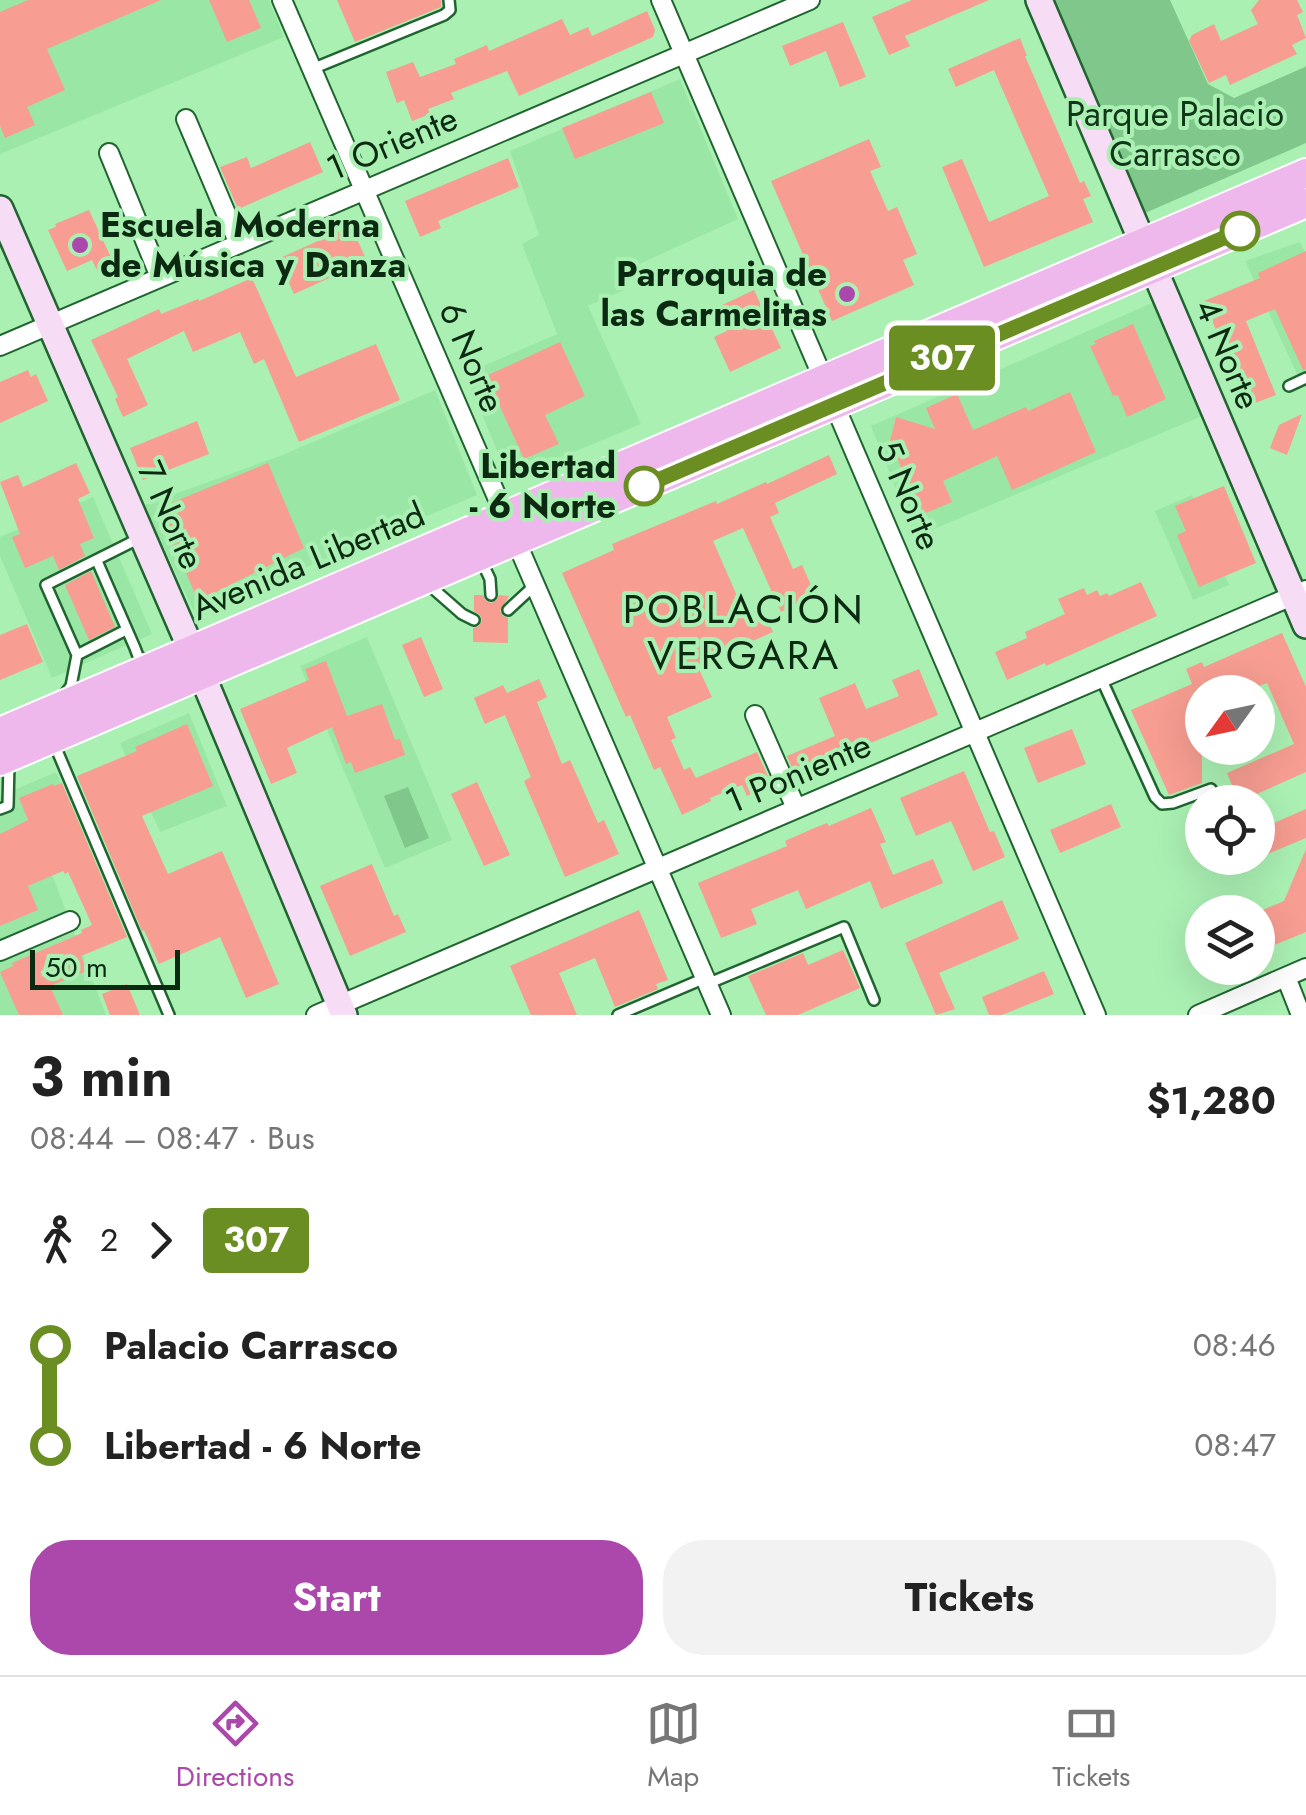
<!DOCTYPE html>
<html lang="en">
<head>
<meta charset="utf-8">
<style>
	body { margin:0; font-family:Jost,sans-serif; background:#f2f2f2; color:#222; height:100vh; display:flex; flex-direction:column; font-size:38px; white-space:nowrap }
	* { box-sizing:border-box; margin:0 }
	p { font-size:32px; color:#767676 }
	.icon { flex:none; width:55px; height:55px; fill:none; stroke:currentColor; stroke-width:2; stroke-linecap:round; stroke-linejoin:round }
	.map { position:relative; height:1015px; overflow:hidden }
	.panel { display:flex; flex-direction:column; background:#fff; flex:1 }
	.panel>* { flex:none }
	.badge { padding:0 20px; border-radius:8px; font-size:35px; line-height:65px }
	.needle { width:65px; rotate:237deg }
	.buttons { position:absolute; left:1185px; top:675px; display:grid; gap:20px }
	.buttons a { display:grid; place-items:center; width:90px; height:90px; border-radius:50%; background:#fff; box-shadow:0 10px 40px #0002; font-size:50px }
	.scale { position:absolute; left:30px; bottom:25px; width:150px; box-sizing:border-box; padding-left:10px; border:5px solid #0c2912; border-top:0; font-size:28px; line-height:35px; white-space:nowrap; color:#0c2912; -webkit-text-stroke:8px #aaf0b3; paint-order:stroke }
	.map>.badge { position:absolute; translate:-50% -50%; box-shadow:0 0 0 5px #fff }
	.legs { display:flex; align-items:center; gap:15px; height:110px; padding:0 30px; font-size:32px }
	.legs p { margin-inline-start:auto }
	.summary { display:flex; align-items:center; justify-content:space-between; height:170px; padding:0 30px }
	h1 { font-size:55px; font-weight:700; line-height:75px }
	.button { display:flex; gap:20px; margin-top:auto; padding:20px 30px }
	.button a { flex:1; height:115px; border-radius:40px; background:#ac47ab; color:#fff; font-size:40px; font-weight:700; line-height:115px; text-align:center }
	.button a+a { background:#f2f2f2; color:#222 }
	ul { padding:0 30px; list-style:none }
	li { display:flex; align-items:center; gap:35px; height:100px; font-size:38px }
	li i { display:grid; place-items:center; width:15px; height:100%; margin:0 12px; background:currentColor }
	li i::after { content:''; width:25px; height:25px; margin:-12px; border:8px solid; border-radius:50%; background:#fff }
	li p { margin-inline-start:auto }
	li:first-child i { background:linear-gradient(#0000 50%,currentColor 0) }
	li:last-child i { background:linear-gradient(currentColor 50%,#0000 0) }
	.tabs { display:flex; justify-content:space-around; align-items:center; height:140px; border-top:2px solid #e0e0e0; background:#fff; font-size:28px; color:#767676 }
	.tabs a { display:grid; justify-items:center; gap:5px }
	.tabs .selected { color:#ac47ab }
	.map>svg:first-child { display:block }
	.built { fill:#9ae7a5 }
	.green { fill:#7fc78a }
	.building { fill:#f79d91 }
	.lines { fill:none; stroke-linecap:round; stroke-linejoin:round }
	.lane-casing { stroke:#206530; stroke-width:14 }
	.street-casing { stroke:#206530; stroke-width:22 }
	.secondary-casing { stroke:#206530; stroke-width:30 }
	.primary-casing { stroke:#fff; stroke-width:32 }
	.lane { stroke:#fff; stroke-width:9 }
	.street { stroke:#fff; stroke-width:18 }
	.secondary { stroke:#f7dcf6; stroke-width:25 }
	.primary { stroke:#efb8ed; stroke-width:28 }
	.line-1-casing { stroke:#fff; stroke-width:22 }
	.line-1 { stroke:#6b8e23; stroke-width:15 }
	.stop-1-dot { fill:#fff; stroke:#6b8e23; stroke-width:5 }
	.poi-dot { fill:#ac47ab; stroke:#aaf0b3; stroke-width:4 }
	.labels { text-anchor:middle; dominant-baseline:central; stroke-width:8; stroke-linejoin:round; paint-order:stroke }
	.park-label { font-size:35px; fill:#113619; stroke:#aaf0b3 }
	.street-label { font-size:35px; fill:#0c2912; stroke:#aaf0b3 }
	.poi-label { font-size:35px; font-weight:bold; fill:#0c2912; stroke:#aaf0b3; text-anchor:start }
	.stop-label { font-size:35px; font-weight:bold; fill:#0c2912; stroke:#aaf0b3; text-anchor:end }
	.quarter-label { font-size:40px; letter-spacing:2.5px; fill:#0c2912; stroke:#aaf0b3 }
</style>
</head>
<body>
<div class="map">
<svg width="1306" height="1015" viewBox="0 0 1306 1015">
	<rect width="100%" height="100%" fill="#aaf0b3"/>
	<path class="built" d="M0 0H269L284 37 0 154Z
		M680 79 738 219 622 272 627 289 588 306 641 424 509 479 465 374 557 334 522 244 539 235 510 151Z
		M1300 242 1306 254V385L1303 387 1245 261Z
		M1154 302 1202 416 915 537 871 426Z
		M435 390 477 495 195 614 144 505 280 456Z
		M1192 495 1229 585 1193 600 1155 511Z
		M93 497 152 634 52 678 0 556V537Z
		M367 637 452 840 385 868 300 666Z
		M189 713 227 806 160 832 120 743Z
		M56 772 85 835 44 854 106 1015H0V796Z"/>
	<path class="green" d="M1053 0H1170L1208 84 1234 98 1305 67 1306 65V143L1145 213Z
		M408 787 429 838 405 848 384 796Z"/>
	<path class="building" d="M28 0H161L47 49 65 90 27 107 35 125 5 138 0 126V12Z
		M209 0H249L261 28 227 42Z
		M337 0H441V7L355 42Z
		M912 0H989L905 36 910 46 889 55 872 17Z
		M1259 0H1297L1303 12 1297 15 1306 38 1292 45 1297 54 1230 85 1226 75 1209 83 1189 41 1192 35 1214 24 1221 41 1258 24 1251 10Z
		M647 11 655 30 653 37 519 96 507 71 451 93 454 99 428 109 430 114 412 121 404 100 397 103 386 72 413 62 420 77 456 64 454 59 487 45 489 51 562 19 570 35 588 27 592 36Z
		M843 22 866 77 840 87 826 51 790 66 782 46Z
		M1020 38 1027 56H1025L1080 183 1084 181 1091 196 1083 199 1093 222 984 267 942 167 962 159 989 222 1049 196 994 70 956 87 948 69Z
		M651 92 664 123 575 159 562 128Z
		M869 139 881 167 870 171 888 211 897 207 917 254 903 260 914 285 832 321 771 181Z
		M310 142 323 172 238 209 220 167 247 157 251 168Z
		M508 158 519 187 438 221 441 228 420 237 405 201Z
		M89 210 115 266 99 274 92 260 67 271 48 230 56 227 55 224Z
		M351 226 367 261 294 294 278 259Z
		M1306 251V370H1303L1275 309 1246 321 1276 395 1247 406 1204 301 1260 278 1258 273Z
		M252 278 296 377 376 344 400 400 299 442 264 359 254 364 240 332 193 352 184 331 127 359 148 405 123 417 115 399 118 397 91 340 159 309 161 314 198 299 199 301Z
		M754 290 781 348 730 372 714 337 727 331 716 308Z
		M1133 324 1166 399 1127 417 1118 395 1113 396 1090 346 1096 344 1094 341Z
		M560 342 585 396 545 415 559 444 524 459 486 376Z
		M28 370 31 377 36 374 48 401 0 423V382Z
		M1070 392 1096 452 1012 490 997 456 943 481 952 502 921 515 890 441 896 417 935 429 926 408 957 394 973 430 1026 407 1028 411Z
		M1302 414 1287 455 1270 448 1279 425Z
		M197 421 209 454 143 480 130 448Z
		M829 455 837 474 775 503 779 513 770 517 793 569 802 565 816 596 781 612 743 528 713 541 745 614 762 607 773 632 697 665 712 697 667 717 676 738 671 740 684 770 690 767 696 778 757 752 772 785 747 796 742 785 710 798 711 801 682 815 660 767 654 770 630 715 626 717 562 573 614 550 612 544 716 501 717 504 766 482 767 484Z
		M76 463 90 493 78 499 94 538 80 544 85 556 59 570 53 556 25 568 12 537 20 534 0 482 18 475 23 487Z
		M268 463 304 548 198 601 159 508Z
		M1224 486 1256 563 1199 587 1177 535 1186 531 1175 506Z
		M91 571 115 627 89 640 65 585Z
		M1141 582 1157 616 1046 666 1045 663 1007 680 995 652 1027 638 1025 632 1065 614 1058 599 1084 588 1087 595 1097 590 1100 596 1107 593 1109 596Z
		M474 595H483L485 600 491 603 496 601 499 595 509 596 500 611 503 616 508 618V643L473 642V628L479 626 482 620 480 615 474 611Z
		M27 624 43 662 0 680V635Z
		M1282 633 1306 687V772L1239 802 1227 773 1294 744 1267 683 1244 692H1202V783L1169 795 1131 710 1192 684 1186 669 1202 662 1204 667Z
		M421 637 443 689 424 697 402 645Z
		M326 661 347 716 382 704 395 740 400 739 405 755 355 773 351 762 346 764 332 727 287 748 297 773 271 784 240 709 309 680 305 669Z
		M919 669 938 715 832 759 834 761 798 776 795 775 787 756 835 736 819 698 855 683 866 709 899 696 892 680Z
		M539 679 547 697 537 702 562 764 570 760 598 823 604 820 619 854 565 877 524 781 531 777 505 715 485 724 474 698 503 685 507 693Z
		M187 724 213 786 142 816 168 874 222 851 279 984 246 998 220 937 159 964 144 930 142 931 77 776 137 751 135 747Z
		M1072 729 1086 764 1038 783 1024 748Z
		M964 771 990 832 994 831 1005 857 973 871 951 821 916 836 900 798Z
		M477 782 510 855 484 866 451 794Z
		M62 783 127 937 81 956 87 971 50 986 63 1015H19L0 972 13 966 12 963 82 933 81 930 92 925 68 872 65 874 63 871 28 886 38 910 0 926V834L28 820 19 798 53 784 54 786Z
		M1111 804 1121 827 1060 853 1050 830Z
		M871 808 886 842 880 844 893 875 933 859 943 883 881 909 870 881 806 909 798 890 751 909 757 924 721 938 698 883 787 846 785 841 812 829 827 823 829 826Z
		M1306 809V838L1258 858V830Z
		M1306 849V932L1272 946 1258 912 1284 901Z
		M372 864 394 916 398 914 406 932 350 956 320 886Z
		M1002 900 1019 939 939 973 955 1009 936 1015 905 943Z
		M639 910 668 980 656 984 658 989 615 1007 595 958 559 973 577 1015H531L510 966Z
		M843 950 860 988 798 1015H766L748 976 803 953 808 965Z
		M1044 971 1054 994 1002 1015H989L982 997Z
		M127 984 140 1015H110L102 994Z"/>
	<g class="lines">
		<defs>
			<path id="lane" d="M312 69 444 15 450 10 449 0
				M1289 386 1306 378
				M481 560 490 579 491 595
				M97 561 135 648 138 656 148 663
				M429 585 462 614 474 620
				M508 610 535 585
				M77 655 126 630
				M1101 678 1155 797 1162 804 1173 803 1211 789
				M64 695 71 686 77 655 46 585 140 538
				M53 741 169 1015
				M0 809 8 806 9 762
				M707 984 844 927 874 1000
				M618 1015 705 978"/>
			<path id="street" d="M282 0 721 1015
				M661 0 1096 1015
				M186 119 239 244
				M109 153 160 277
				M0 346 810 0
				M755 715 796 808
				M0 951 70 921
				M1286 977 1301 1015
				M316 1015 1306 590
				M1198 1015 1306 968"/>
			<path id="secondary" d="M1039 0 1306 625
				M0 209 192 651 344 1015"/>
			<path id="primary" d="M0 732 1306 173
				M0 761 1306 203"/>
		</defs>
		<use href="#lane" class="lane-casing"/>
		<use href="#street" class="street-casing"/>
		<use href="#secondary" class="secondary-casing"/>
		<use href="#primary" class="primary-casing"/>
		<use href="#lane" class="lane"/>
		<use href="#street" class="street"/>
		<use href="#secondary" class="secondary"/>
		<use href="#primary" class="primary"/>
	</g>
	<g class="lines">
		<defs>
			<path id="line-1" d="M644 486 1240 231"/>
		</defs>
		<use href="#line-1" class="line-1-casing"/>
		<use href="#line-1" class="line-1"/>
	</g>
	<g class="stop-1-dot">
		<circle cx="1240" cy="231" r="18"/>
		<circle cx="644" cy="486" r="18"/>
	</g>
	<g class="poi-dot">
		<circle cx="80" cy="245" r="10"/>
		<circle cx="847" cy="294" r="10"/>
	</g>
	<g class="labels">
		<g class="park-label">
			<text x="1175" y="114">Parque Palacio<tspan x="1175" dy="40">Carrasco</tspan></text>
		</g>
		<g class="street-label">
			<text transform="translate(392 143) rotate(-23)">1 Oriente</text>
			<text transform="translate(1228 354) rotate(67)">4 Norte</text>
			<text transform="translate(472 357) rotate(67)">6 Norte</text>
			<text transform="translate(909 495) rotate(67)">5 Norte</text>
			<text transform="translate(171 515) rotate(66)">7 Norte</text>
			<text transform="translate(308 561) rotate(-23)">Avenida Libertad</text>
			<text transform="translate(798 773) rotate(-23)">1 Poniente</text>
		</g>
		<g class="poi-label">
			<text x="100" y="225">Escuela Moderna<tspan x="100" dy="40">de Música y Danza</tspan></text>
			<text x="827" y="274" text-anchor="end">Parroquia de<tspan x="827" dy="40">las Carmelitas</tspan></text>
		</g>
		<g class="stop-label">
			<text x="616" y="466">Libertad<tspan x="616" dy="40">- 6 Norte</tspan></text>
		</g>
		<g class="quarter-label">
			<text x="744" y="609">POBLACIÓN<tspan x="744" dy="46">VERGARA</tspan></text>
		</g>
	</g>
</svg>
<div class="buttons">
<a><svg class="needle" viewBox="-14 -14 28 28"><path d="M0-13l5 13h-10z" fill="#e53935"/><path d="M0 13l5-13h-10z" fill="#767676"/></svg></a>
<a><svg class="icon" aria-label="locate" viewBox="0 0 24 24"><circle cx="12" cy="12" r="6"/><path d="M12 2v4M12 18v4M2 12h4M18 12h4"/></svg></a>
<a><svg class="icon" aria-label="layers" viewBox="0 0 24 24"><path d="M12 4l9 5-9 5-9-5zM3 14l9 5 9-5"/></svg></a>
</div>
<div class="scale">50 m</div>
<b class="badge" style="left:942px;top:358px;background:#6b8e23;color:#fff">307</b>
</div>
<section class="panel">
<div class="summary"><div><h1>3 min</h1><p>08:44 – 08:47 · Bus</p></div><b>$1,280</b></div>
<div class="legs"><svg class="icon" aria-label="walk" viewBox="0 0 24 24"><circle cx="13" cy="4" r="2"/><path d="M13 8l-2 6 4 7M11 14l-3 7M7 12l3-4h3l4 4"/></svg>2<svg class="icon" aria-label="forward" viewBox="0 0 24 24"><path d="M9 5l7 7-7 7"/></svg><b class="badge" style="background:#6b8e23;color:#fff">307</b></div>
<ul>
<li><i style="color:#6b8e23"></i><b>Palacio Carrasco</b><p>08:46</p></li>
<li><i style="color:#6b8e23"></i><b>Libertad - 6 Norte</b><p>08:47</p></li>
</ul>
<div class="button"><a>Start</a><a>Tickets</a></div>
</section>
<nav class="tabs">
<a class="selected"><svg class="icon" aria-label="directions" viewBox="0 0 24 24"><path d="M12 3l9 9-9 9-9-9zM9 14v-3h6M13 9l2 2-2 2"/></svg>Directions</a>
<a><svg class="icon" aria-label="map" viewBox="0 0 24 24"><path d="M3 6l6-2 6 2 6-2v14l-6 2-6-2-6 2zM9 4v14M15 6v14"/></svg>Map</a>
<a><svg class="icon" aria-label="tickets" viewBox="0 0 24 24"><path d="M3 7h18v10H3zM15 7v10"/></svg>Tickets</a>
</nav>
</body>
</html>
